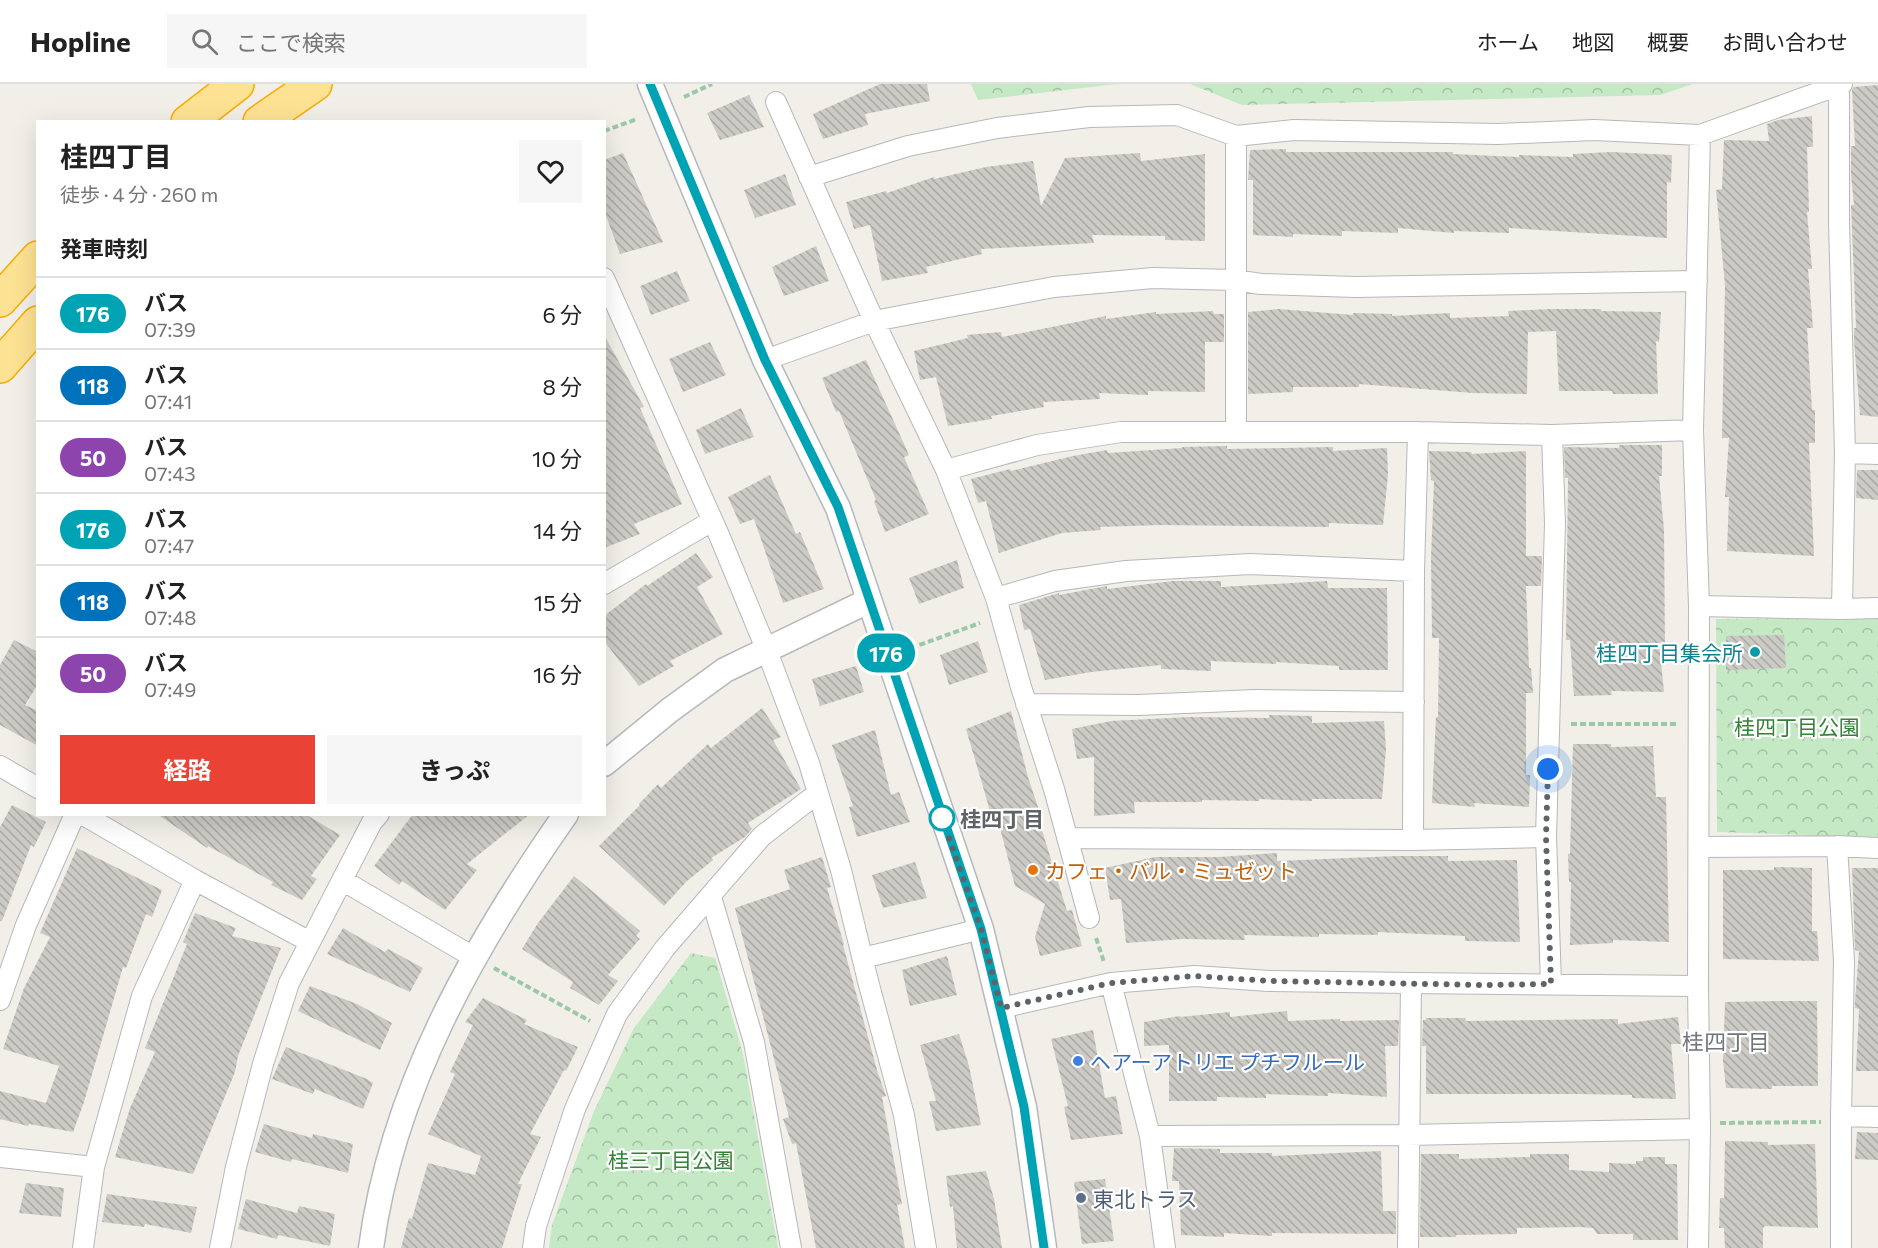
<!DOCTYPE html>
<html lang="ja">
<head>
<meta charset="utf-8">
<style>
	body { margin:0; font-family:Commissioner,"Noto Sans JP",sans-serif; background:#f6f6f6; color:#222; height:100vh; display:flex; flex-direction:column; font-size:22px; white-space:nowrap }
	* { box-sizing:border-box; margin:0 }
	p { font-size:20px; color:#767676 }
	.icon { flex:none; width:33px; height:33px; fill:none; stroke:currentColor; stroke-width:2; stroke-linecap:round; stroke-linejoin:round }
	.map { position:relative; flex:1; overflow:hidden }
	.drawer { position:absolute; left:36px; top:36px; width:570px; height:696px; display:flex; flex-direction:column; background:#fff; border-radius:0px; box-shadow:0 6px 24px #0002 }
	.drawer>* { flex:none }
	.badge { padding:0 12px; border-radius:20px; font-size:21px; line-height:39px }
	.you { position:absolute; width:30px; height:30px; margin:-15px; border:4px solid #fff; border-radius:50%; background:#1a73e8; box-shadow:0 0 0 9px #1a73e833 }
	.map>.badge { position:absolute; translate:-50% -50%; box-shadow:0 0 0 3px #fff }
	h2 { padding:0 24px; font-size:22px; line-height:54px }
	.round { display:grid; place-items:center; flex:none; width:63px; height:63px; border-radius:0px; background:#f6f6f6 }
	.head { display:flex; align-items:center; justify-content:space-between; height:102px; padding:0 24px }
	h1 { font-size:28px; font-weight:700; line-height:45px }
	.button { display:flex; gap:12px; margin-top:auto; padding:12px 24px }
	.button a { flex:1; height:69px; border-radius:0px; background:#ea4335; color:#fff; font-size:24px; font-weight:700; line-height:69px; text-align:center }
	.button a+a { background:#f6f6f6; color:#222 }
	ul { padding:0; list-style:none }
	li { display:flex; align-items:center; gap:18px; height:72px; padding:0 24px; border-top:2px solid #e0e0e0 }
	li div { flex:1 }
	li b { display:block; font-size:22px }
	li em { font-style:normal }
	li .badge { min-width:66px; font-weight:700; text-align:center }
	header { display:flex; align-items:center; gap:36px; box-sizing:border-box; height:84px; padding:0 30px; background:#fff; border-bottom:2px solid #e0e0e0 }
	header strong { font-size:28px }
	nav { display:flex; gap:33px; margin-inline-start:auto; font-size:21px }
	.search { width:420px; height:54px; background:#f6f6f6; display:flex; align-items:center; gap:15px; box-sizing:border-box; padding:0 21px; border-radius:0px; color:#767676; font-size:22px }
	.map>svg:first-child { display:block }
	.forest { fill:url(#forest-crowns) }
	.building { fill:url(#building-back-hatch) }
	.lines { fill:none; stroke-linecap:round; stroke-linejoin:round }
	.minor-casing { stroke:#b5b8bc; stroke-width:22 }
	.tertiary-casing { stroke:#b5b8bc; stroke-width:27 }
	.motorway-casing { stroke:#f9ab00; stroke-width:36 }
	.path { stroke:#9cc7a9; stroke-width:4; stroke-dasharray:6 3; stroke-linecap:butt }
	.minor { stroke:#fff; stroke-width:20 }
	.tertiary { stroke:#fff; stroke-width:24 }
	.motorway { stroke:#fde293; stroke-width:33 }
	.line-casing { stroke:#fff; stroke-width:14 }
	.line { stroke:#00a3b4; stroke-width:9 }
	.walk { stroke:#5f6368; stroke-width:6; stroke-dasharray:0 10.8 }
	.culture-dot { fill:#0f9aa8; stroke:#fff; stroke-width:2 }
	.stop-dot { fill:#fff; stroke:#00a3b4; stroke-width:3 }
	.food-dot { fill:#e8710a; stroke:#fff; stroke-width:2 }
	.shop-dot { fill:#3f7fe0; stroke:#fff; stroke-width:2 }
	.service-dot { fill:#5c6f8a; stroke:#fff; stroke-width:2 }
	.labels { text-anchor:middle; dominant-baseline:central; stroke-width:4.5; stroke-linejoin:round; paint-order:stroke }
	.culture-label { font-size:21px; fill:#0d838f; stroke:#fff; text-anchor:end }
	.park-label { font-size:21px; fill:#348238; stroke:#fff }
	.stop-label { font-size:21px; font-weight:bold; fill:#5f6368; stroke:#fff; text-anchor:start }
	.food-label { font-size:21px; fill:#c56008; stroke:#fff; text-anchor:start }
	.shop-label { font-size:21px; fill:#366cbe; stroke:#fff; text-anchor:start }
	.service-label { font-size:21px; fill:#4e5e75; stroke:#fff; text-anchor:start }
	.neighbourhood-label { font-size:22px; fill:#70757a; stroke:#fff }
</style>
</head>
<body>
<header>
<strong>Hopline</strong>
<div class="search"><svg class="icon" aria-label="search" viewBox="0 0 24 24"><circle cx="10" cy="10" r="6"/><path d="M15 15l6 6"/></svg>ここで検索</div>
<nav><a>ホーム</a><a>地図</a><a>概要</a><a>お問い合わせ</a></nav>
</header>
<div class="map">
<svg width="1878" height="1164" viewBox="0 0 1878 1164">
	<defs>
		<pattern id="forest-crowns" width="20" height="18" patternUnits="userSpaceOnUse" patternTransform="scale(1.5)"><rect width="20" height="18" fill="#c5e8c5"/><path d="M2 6a3 3 0 1 1 6 0M12 15a3 3 0 1 1 6 0" fill="none" stroke="#a3c0a4"/></pattern>
		<pattern id="building-back-hatch" width="6" height="6" patternUnits="userSpaceOnUse" patternTransform="scale(1.5)"><rect width="6" height="6" fill="#cccac5"/><path d="M-1 5l2 2M0 0l6 6M5-1l2 2" fill="none" stroke="#a9a8a4"/></pattern>
	</defs>
	<rect width="100%" height="100%" fill="#f1efe8"/>
	<path class="forest" d="M971 0H1117L978 16Z
		M1190 0H1693L1660 11 1242 21Z
		M1878 533V753L1717 748 1716 535Z
		M691 869 715 874 743 970 778 1164H549L552 1141 594 1027 634 944Z"/>
	<path class="building" d="M880 0H927L930 17 865 30 868 41 823 55 813 30Z
		M1878 1V333L1860 331 1854 257V244H1856L1851 121H1854L1851 91V62H1855L1852 6 1853 3Z
		M749 11 764 43 720 56 707 29Z
		M1812 32 1813 63H1807L1809 128H1807L1812 185H1808L1813 244H1807L1812 326H1815V359H1809L1814 472 1727 467 1729 413H1725L1729 354H1722L1725 201 1716 106 1722 105 1724 56 1769 57 1767 40 1778 36Z
		M1286 65V68H1453V70L1519 73V71L1573 73V70L1611 68 1672 71 1671 99 1667 98V154L1509 144V149L1454 147V149L1398 144V149L1342 147V152L1293 150V153L1253 151V96H1248L1250 66Z
		M623 69 663 158 620 170 604 126V76Z
		M1140 69 1141 77 1205 70V157L1165 156V152L1092 151 1094 159 981 165 982 170 926 183 928 189 882 197 870 141 854 145 846 118 886 107 887 109 934 93V95L986 83 1033 77 1041 122 1065 74Z
		M785 90 796 121 755 134 744 106Z
		M816 162 829 197 784 212 772 183Z
		M677 187 690 217 651 231 640 202Z
		M1279 225 1353 231V229L1392 230V232L1450 229V234L1509 232 1508 227 1551 225H1601V227L1661 228 1659 258 1656 257 1658 310H1613L1612 307H1559L1556 247 1528 248 1527 310 1473 309 1359 300V303H1293V308L1248 310V228Z
		M1213 227 1214 230H1224V258H1205V308L1148 307V311L1099 309 1100 315 1043 318 1044 323 991 332 992 335 948 342 936 293 920 296 914 267 968 254 967 251 1001 248 1002 253 1106 232V235L1156 228V230Z
		M604 251 644 323 640 324 682 420 634 440 640 450 604 464Z
		M710 258 726 291 683 308 669 275Z
		M866 276 909 371 904 373 929 430 885 448 874 417 876 416 839 327 836 328 822 294Z
		M741 324 754 353 705 370 696 346Z
		M1619 361H1662V392H1659L1664 446 1665 560 1659 559 1664 608 1611 607 1612 611 1574 612 1570 556H1566L1568 394H1565L1564 363 1619 364Z
		M1227 362V365L1333 363V367L1387 364 1388 391 1383 441 1329 439V443L1160 441 1100 443 1101 446 1062 449 999 469 986 417 978 419 971 395 1010 385 1011 387 1073 372 1107 366 1108 369 1182 364V363Z
		M1429 367 1471 368 1472 370 1526 367V472H1542L1541 502H1526L1529 584H1531L1533 609H1526V691H1530L1529 723 1474 719 1475 723 1432 719 1436 633H1438L1439 554H1432L1431 473 1434 397 1431 396Z
		M1857 386H1878V416L1856 414Z
		M770 391 796 450 800 448 824 505 783 519 754 435 740 440 728 413Z
		M696 469 713 493 697 503 723 550 670 577 674 582 639 602 604 557V532L646 500 647 502Z
		M957 476 964 504 919 520 909 494Z
		M1173 497H1221V503L1327 497 1328 504H1387L1388 586H1339V582L1276 578V580L1211 577V587L1161 585V581L1091 588 1045 596 1030 545 1024 546 1019 521 1059 509V511L1107 502V505Z
		M1784 551 1786 584 1726 586V552Z
		M14 556 38 568V600L25 621 38 627V662L0 641V581Z
		M978 557 988 588 949 601 940 571Z
		M856 582 864 608 820 622 812 595Z
		M762 624 781 653 773 656 801 705 748 739 752 745 745 753 711 774 713 776 687 797 664 822 599 762 640 721 639 720 658 700 661 704 708 660 711 664Z
		M1011 627 1028 693 1039 726 1036 727 1067 827 1072 826 1082 862 1040 872 1035 853 1045 820 1015 802 998 736 993 737 966 645Z
		M1269 631 1312 632V639L1384 637 1386 665 1382 715H1312V717L1259 715V717L1202 716V718H1134L1135 729 1094 732V673L1077 675 1072 645 1111 637 1189 633 1269 634Z
		M875 646 891 711 899 708 910 738 857 753 849 723 853 722 832 661Z
		M1573 660H1611V663L1653 662 1656 713H1666L1669 858 1613 856V859L1570 861 1571 798H1569L1568 770H1570Z
		M12 721 46 738 34 763 31 761 2 837H0V743Z
		M157 730H305L340 751 311 792 317 795 302 816 271 801 273 798 208 762 207 764Z
		M413 730H530L467 780 477 786 445 826 402 797 399 801 374 782Z
		M77 764 162 806 152 833 146 830 126 884 123 883 84 1018 73 1048 29 1040 28 1042 0 1035V1007L46 1019 59 982 3 965 24 904 50 853 40 849Z
		M1277 769V777L1396 772H1448V777L1517 776 1520 858 1465 857V852L1378 848V851L1319 850V853L1244 851 1245 856 1183 855 1126 859 1121 815 1110 816 1105 784 1155 773H1220Z
		M822 773 831 803 827 804 844 860 843 861 877 986 886 1012 882 1013 902 1120 897 1121 905 1164H816L796 1059 792 1060 783 1035 789 1033 735 824 790 805 784 786Z
		M915 778 927 814 883 824 872 791Z
		M1774 783 1812 784V847H1817L1819 877 1723 875V786H1774Z
		M1852 784H1878V987H1856L1859 925 1855 924V917L1859 867 1855 866Z
		M574 792 640 847 636 852 640 855 608 891 618 897 599 921 570 904 573 898 522 865 538 839Z
		M195 829 236 844 232 852 281 864 238 972 235 988 193 1090 115 1073 130 1024 155 968 145 964 187 860 183 858Z
		M343 844 385 868 388 865 423 884 410 908 327 870Z
		M947 872 957 911 910 922 902 886Z
		M310 902 357 920 392 939 380 966 298 927Z
		M483 914 527 936 524 940 578 963 566 987 564 986 530 1050 541 1053 518 1100H522L502 1164H401L409 1134 412 1135 428 1079 475 1091 481 1072 428 1050 455 990 450 988 473 941 465 938Z
		M1779 917H1817L1818 1002H1772V1005L1726 1004 1723 976 1725 918Z
		M1287 927 1288 937 1340 935V937L1399 936 1398 962H1385L1387 1013 1328 1009V1012L1266 1010V1014L1217 1013V1017H1169V961L1144 962V938L1180 932V933L1230 928V933Z
		M1678 933 1681 960H1671L1676 1015 1632 1014V1011L1578 1010H1426V962H1422L1423 936H1426V934H1465L1466 937 1618 935V940Z
		M1093 946 1105 1014 1116 1012 1123 1050 1071 1056 1064 1023 1068 1022 1051 955Z
		M959 950 969 982 981 1041 936 1047 929 1017H936L920 961Z
		M286 963 367 995 373 999 363 1025 315 1005 313 1010 272 995Z
		M264 1040 312 1054 313 1050 353 1060 348 1089 292 1075 291 1078 255 1068Z
		M1857 1048 1878 1049V1076L1855 1075Z
		M1725 1057 1768 1058V1061L1815 1060 1818 1144 1765 1142 1763 1144V1164H1725L1724 1144H1719L1720 1114H1724Z
		M1174 1064 1220 1065V1069H1272V1072L1381 1067 1383 1127H1396V1150L1272 1149V1152L1224 1149V1153L1181 1151 1179 1097H1172Z
		M1421 1070H1459V1075L1530 1073V1070H1569V1086L1609 1088V1079L1636 1080V1077H1643V1073H1665V1080H1677L1678 1156H1633V1150H1597L1593 1144 1579 1143 1517 1144V1150L1456 1151V1153H1420Z
		M986 1087 994 1115 1002 1164H957L953 1122 950 1123 946 1092Z
		M1105 1095 1114 1157 1082 1160 1074 1098Z
		M26 1099 64 1104 61 1133 19 1129Z
		M107 1110 197 1123 191 1149 145 1140 144 1143 102 1138Z
		M246 1115 297 1129 299 1122 335 1130 330 1162 278 1151 277 1155 238 1145Z"/>
	<g class="lines">
		<defs>
			<path id="minor" d="M1839 1V137L1845 369 1842 525
				M776 18 874 237 946 386 996 514 1021 603 1054 705 1089 834
				M1236 52V347
				M809 93 908 62 997 44 1089 33 1177 31 1236 52 1294 46 1498 50 1594 46 1700 51 1842 0
				M604 194 719 451 767 567 809 679 841 786 868 897 904 1031 926 1164
				M765 276 874 237 1054 203 1153 194 1234 196 1261 200 1355 203 1697 197
				M1845 369 1878 370
				M946 386 1037 361 1121 348H1418L1552 351 1693 346
				M604 500 712 437
				M996 514 1055 497 1126 487 1250 480 1414 487
				M1699 522 1842 525 1878 524
				M1026 620 1138 621 1255 616 1414 618
				M0 682 38 704
				M82 730 195 796 310 858
				M1068 754 1413 756 1546 753
				M1413 756 1414 487 1418 348
				M1837 762 1844 877 1841 1032V1164
				M1699 763 1837 762 1878 764
				M342 796 475 874
				M711 813 754 958 791 1164
				M863 874 981 845
				M1111 899 1150 1052 1165 1164
				M1551 900 1546 753 1555 439 1552 351
				M0 916 26 841 75 730
				M1001 924 1111 899 1195 892 1269 897 1411 899 1698 902
				M1841 1032 1878 1033
				M1150 1052 1408 1051 1700 1045
				M0 1073 94 1083
				M83 1164 94 1083 142 912 195 796
				M220 1164 236 1083 263 980 289 899 372 738 379 730
				M533 1164 536 1142 575 1025 617 930 665 864 762 752 818 709
				M1408 1164 1411 899
				M1698 1164 1700 1045 1698 902 1699 522 1693 346 1700 51"/>
			<path id="tertiary" d="M650 0 765 276 838 424 981 845 1024 1023 1044 1164
				M604 680 670 626 725 586 868 517
				M371 1164C392 1004 475 860 566 730"/>
			<path id="motorway" d="M188 38 237 0
				M260 38 315 0
				M0 216 38 174
				M0 282 38 239"/>
		</defs>
		<use href="#minor" class="minor-casing"/>
		<use href="#tertiary" class="tertiary-casing"/>
		<use href="#motorway" class="motorway-casing"/>
		<path class="path" d="M684 13 712 0
			M604 47 637 35
			M911 564 980 539
			M1571 640H1677
			M1096 854 1104 878
			M494 884 590 937
			M1720 1039 1821 1038"/>
		<use href="#minor" class="minor"/>
		<use href="#tertiary" class="tertiary"/>
		<use href="#motorway" class="motorway"/>
	</g>
	<g class="lines">
		<defs>
			<path id="line" d="M650 0 765 276 838 423 981 845 1024 1023 1044 1164"/>
		</defs>
		<use href="#line" class="line-casing"/>
		<use href="#line" class="line"/>
		<path class="walk" d="M942 734 981 845 1001 924 1111 899 1195 892 1269 897 1484 901 1551 900 1546 753 1548 685"/>
	</g>
	<circle class="culture-dot" cx="1755" cy="568" r="6"/>
	<circle class="stop-dot" cx="942" cy="734" r="12"/>
	<circle class="food-dot" cx="1033" cy="786" r="6"/>
	<circle class="shop-dot" cx="1078" cy="977" r="6"/>
	<circle class="service-dot" cx="1081" cy="1114" r="6"/>
	<g class="labels">
		<g class="culture-label">
			<text x="1743" y="568">桂四丁目集会所</text>
		</g>
		<g class="park-label">
			<text x="1797" y="642">桂四丁目公園</text>
			<text x="671" y="1075">桂三丁目公園</text>
		</g>
		<g class="stop-label">
			<text x="960" y="734">桂四丁目</text>
		</g>
		<g class="food-label">
			<text x="1045" y="786">カフェ・バル・ミュゼット</text>
		</g>
		<g class="shop-label">
			<text x="1090" y="977">ヘアーアトリエ プチフルール</text>
		</g>
		<g class="service-label">
			<text x="1093" y="1114">東北トラス</text>
		</g>
		<g class="neighbourhood-label">
			<text x="1726" y="957">桂四丁目</text>
		</g>
	</g>
</svg>
<div class="you" style="left:1548px;top:685px"></div>
<b class="badge" style="left:886px;top:569px;background:#00a3b4;color:#fff">176</b>
<section class="drawer">
<div class="head"><div><h1>桂四丁目</h1><p>徒歩 · 4 分 · 260 m</p></div><a class="round"><svg class="icon" aria-label="heart" viewBox="0 0 24 24"><path d="M12 20l-8-8c-3-5 5-10 8-4 3-6 11-1 8 4z"/></svg></a></div>
<h2>発車時刻</h2>
<ul>
<li><span class="badge" style="background:#00a3b4;color:#fff">176</span><div><b>バス</b><p>07:39</p></div><em>6 分</em></li>
<li><span class="badge" style="background:#0072bc;color:#fff">118</span><div><b>バス</b><p>07:41</p></div><em>8 分</em></li>
<li><span class="badge" style="background:#8e44ad;color:#fff">50</span><div><b>バス</b><p>07:43</p></div><em>10 分</em></li>
<li><span class="badge" style="background:#00a3b4;color:#fff">176</span><div><b>バス</b><p>07:47</p></div><em>14 分</em></li>
<li><span class="badge" style="background:#0072bc;color:#fff">118</span><div><b>バス</b><p>07:48</p></div><em>15 分</em></li>
<li><span class="badge" style="background:#8e44ad;color:#fff">50</span><div><b>バス</b><p>07:49</p></div><em>16 分</em></li>
</ul>
<div class="button"><a>経路</a><a>きっぷ</a></div>
</section>
</div>
</body>
</html>
